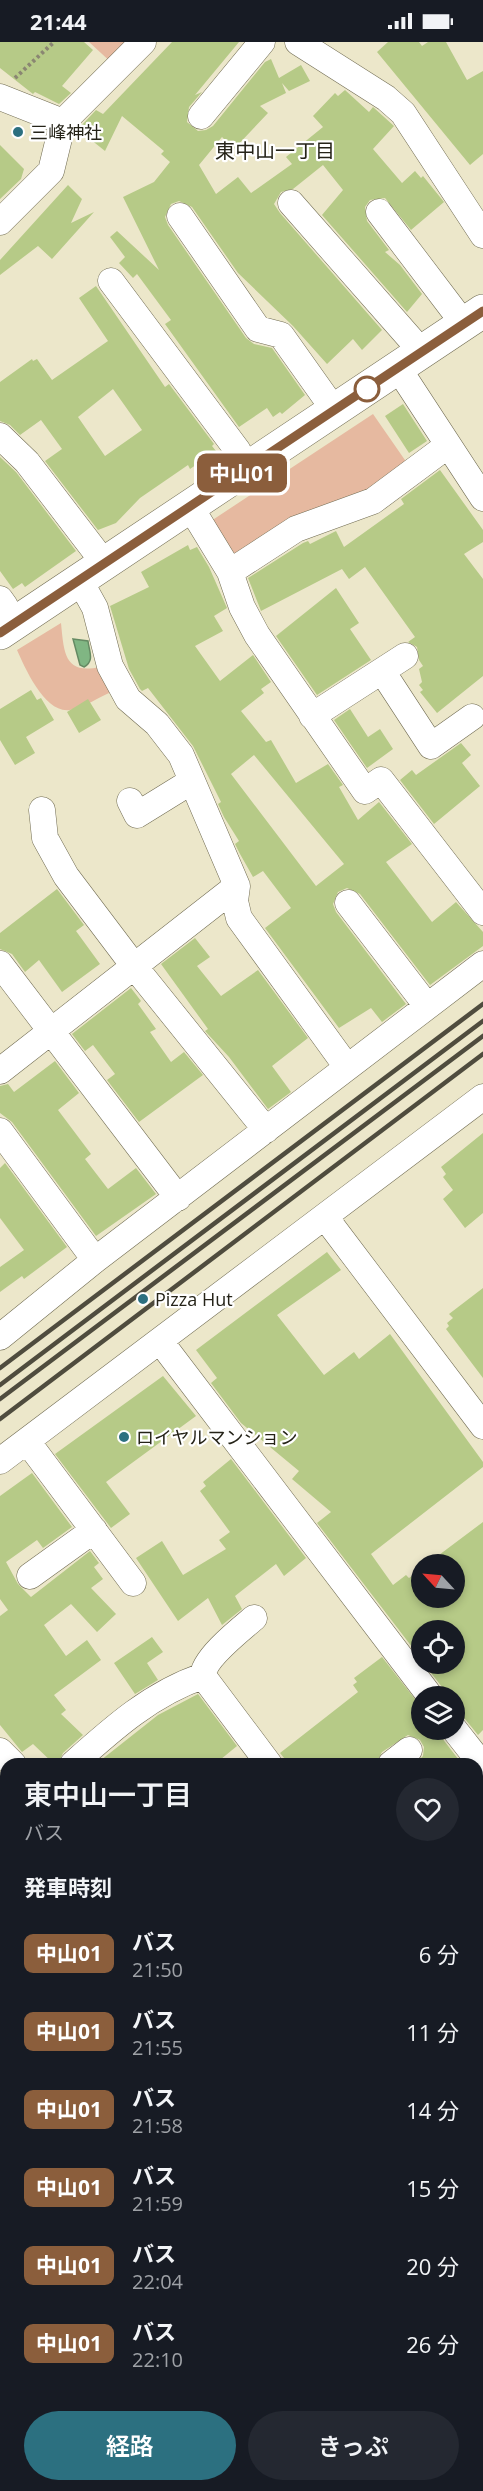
<!DOCTYPE html>
<html lang="ja">
<head>
<meta charset="utf-8">
<style>
	body { margin:0; font-family:"Open Sans","Noto Sans JP",sans-serif; background:#242831; color:#f1f3f6; height:100vh; display:flex; flex-direction:column; font-size:22px; white-space:nowrap }
	* { box-sizing:border-box; margin:0 }
	p { font-size:20px; color:#9ea1a6 }
	.icon { flex:none; width:33px; height:33px; fill:none; stroke:currentColor; stroke-width:2; stroke-linecap:round; stroke-linejoin:round }
	.map { position:relative; flex:1; overflow:hidden }
	.drawer { position:absolute; left:0px; top:1716px; width:483px; height:734px; display:flex; flex-direction:column; background:#171b24; border-radius:18px 18px 0 0; box-shadow:0 3px 9px #0003 }
	.drawer>* { flex:none }
	.badge { padding:0 12px; border-radius:9px; font-size:21px; line-height:39px }
	.needle { width:39px; rotate:296deg }
	.buttons { position:absolute; left:411px; top:1512px; display:grid; gap:12px }
	.buttons a { display:grid; place-items:center; width:54px; height:54px; border-radius:50%; background:#171b24; box-shadow:0 3px 9px #0003; font-size:30px }
	.map>.badge { position:absolute; translate:-50% -50%; box-shadow:0 0 0 3px #fff }
	h2 { padding:0 24px; font-size:22px; line-height:54px }
	.round { display:grid; place-items:center; flex:none; width:63px; height:63px; border-radius:32px; background:#242831 }
	.headline { display:flex; align-items:center; justify-content:space-between; height:102px; padding:0 24px }
	h1 { font-size:28px; font-weight:600; line-height:45px }
	.primary-button { display:flex; gap:12px; margin-top:auto; padding:12px 24px }
	.primary-button a { flex:1; height:69px; border-radius:36px; background:#2c7080; color:#fff; font-size:24px; font-weight:600; line-height:69px; text-align:center }
	.primary-button a+a { background:#242831; color:#f1f3f6 }
	ul { padding:0; list-style:none }
	li { display:flex; align-items:center; gap:18px; height:78px; padding:0 24px }
	li div { flex:1 }
	li b { display:block; font-size:22px }
	li em { font-style:normal }
	li .badge { min-width:66px; font-weight:700; text-align:center }
	.status { display:flex; justify-content:space-between; align-items:center; height:42px; padding:0 30px; background:#171b24; direction:ltr }
	.status svg { height:16px; fill:currentColor }
	.map>svg:first-child { display:block }
	.green { fill:#e6b9a0 }
	.water { fill:#80b683; stroke:#658a63; stroke-width:1.5 }
	.building { fill:#b6ca87; fill-rule:evenodd }
	.lines { fill:none; stroke-linecap:round; stroke-linejoin:round }
	.minor-casing { stroke:#716c53; stroke-width:27 }
	.highway-casing { stroke:#716c53; stroke-width:34 }
	.path { stroke:#8a8672; stroke-width:4; stroke-dasharray:3 3; stroke-linecap:butt }
	.minor { stroke:#fff; stroke-width:26 }
	.highway { stroke:#fff; stroke-width:33 }
	.rail { stroke:#4f4c3e; stroke-width:4.5 }
	.line-casing { stroke:#fff; stroke-width:14 }
	.line { stroke:#8b5e3c; stroke-width:9 }
	.poi-dot { fill:#2c7080; stroke:#fff; stroke-width:2 }
	.stop-dot { fill:#fff; stroke:#8b5e3c; stroke-width:3 }
	.labels { text-anchor:middle; dominant-baseline:central; stroke-width:4.5; stroke-linejoin:round; paint-order:stroke }
	.poi-label { font-size:18px; fill:#252318; stroke:#fff; text-anchor:start }
	.neighbourhood-label { font-size:20px; fill:#252318; stroke:#fff }
</style>
</head>
<body>
<div class="status"><b>21:44</b><svg viewBox="0 0 49 12"><path d="M0 12V9h3v3zM5 12V6h3v6zM10 12V3h3v9zM15 12V0h3v12zM26 1h20v11H26zM47 4h2v5h-2z"/></svg></div>
<div class="map">
<svg width="483" height="2449" viewBox="0 0 483 2449">
	<rect width="100%" height="100%" fill="#ece7ca"/>
	<path class="green" d="M89 0H136L114 23Z
		M373 372 407 421 368 450 238 513 230 511 211 479Z
		M61 581C64 610 64 633 100 625L113 649C100 655 84 665 70 668 45 672 25 626 17 608Z"/>
	<path class="water" d="M73 597 88 599C89 609 95 619 84 625L80 623Z"/>
	<path class="building" d="M0 0H84L93 8 62 44 71 51 59 62 35 50 33 52 0 26Z
		M172 0H239L195 53 202 50 189 65 187 80 198 89 206 88 213 84 265 20 271 17 279 36 301 23 310 39 289 49 282 41 286 51 260 64 268 71 234 107 222 95 199 123 216 152 238 135 251 151 292 122 286 115 323 85 313 74 335 51 338 54 345 48 369 70 373 65 394 84 373 107 402 141 415 129 421 136 423 134 444 160 411 188 385 156 370 158 365 165 367 179 389 208 385 210 400 223 422 252 407 270 322 173 343 148 323 123 293 147 281 150 274 162 280 171 382 288 362 308 353 297 327 322 293 284 238 231 192 165 179 159 171 162 165 175 168 183 246 296 254 302 272 306 305 353 282 372 280 370 273 375 267 366 239 385 165 282 171 278 137 232 133 236 119 221 125 215 110 195 117 189 159 228 123 155 154 140 170 120 161 112 164 109 122 74 105 109 80 89 81 84 96 68 103 72Z
		M388 0H419L422 4 428 0H446L467 38 483 29V112L470 123 377 10Z
		M0 103 24 127 21 137 0 157Z
		M68 143 82 157 71 181 94 170 52 217 38 204 0 233V218Z
		M96 244 165 345 169 342 214 402 212 404 216 409 190 427 188 423 140 456 116 481 98 488 45 419 62 407 41 378 20 393 10 383 0 379V340L32 317 33 319 37 317 52 338 108 299 79 256ZM113 347 142 388 105 414 78 375Z
		M403 362 427 399 409 411 385 374Z
		M0 415 16 430 76 509 25 545 22 541 13 547 0 529Z
		M440 428 483 488V500L464 512 483 537V634L437 671 420 650 423 648 419 643 422 640 419 627 423 624 419 618 417 605 408 600 415 595 365 525 349 537 342 527 261 569 248 536 303 501 308 499 310 502 336 489 344 505 404 462 401 457Z
		M188 503 190 508 197 505 209 525 227 566 214 574 223 589 195 604 220 639 253 613 271 640 261 647 264 651 241 669 266 700 271 698 296 741 328 722 343 743 339 745 358 778 379 760 412 802 386 820 432 880 456 860 483 890V904L430 943 360 852 347 846 338 850 333 862 336 870 406 962 382 980 371 966 339 986 265 886 291 866 263 829 253 835 240 812 235 802 239 799 224 775 218 762 221 760 193 704 148 646 142 649 140 647 129 627 110 564 149 545 141 530ZM254 713 344 822 316 844 231 732Z
		M336 546 359 581 350 587 371 618 317 653 276 594Z
		M31 648 37 658 41 656 54 678 26 695 35 711 15 723 0 698V667Z
		M88 657 101 678 79 691 67 670Z
		M350 667 368 695 380 687 393 707 367 726 334 678Z
		M461 701 471 713 462 721 480 744 434 782 400 738 412 728 416 733Z
		M57 847 84 883 76 889 100 922 62 950 39 918 25 930 12 912 0 907V891Z
		M195 896 210 915 197 924 221 954 258 928 308 996 272 1024 291 1050 268 1067 229 1015 205 989 208 987 161 922Z
		M131 946 141 959 138 962 156 987 150 990 171 1020 184 1010 203 1033 139 1080 107 1038 115 1032 93 1003 85 1009 72 992Z
		M55 1019 79 1051 58 1068 91 1112 85 1117 108 1147 136 1126 156 1152 96 1194 12 1080 0 1071V1044L8 1042 14 1050Z
		M483 1091V1171L465 1186 443 1157 453 1148 443 1135 446 1132 441 1125Z
		M5 1121 67 1205 24 1237 22 1234 0 1250V1225L24 1208 0 1176V1126Z
		M327 1210 341 1228 277 1273 324 1333 354 1310 359 1317 390 1292 483 1420V1425L371 1512 393 1543 406 1533 409 1536 422 1527V1556H454V1522H427L483 1480V1688L478 1693 465 1677 454 1672V1654H445L442 1645 424 1622H454V1588H422V1618L317 1481 331 1470 292 1437 299 1429 241 1381 211 1341 217 1336 196 1308Z
		M483 1246V1336L446 1287 449 1284 447 1281 453 1276 449 1272Z
		M163 1334 196 1374 106 1440 130 1472 111 1486 55 1412Z
		M231 1417 306 1516 284 1534 276 1522 235 1554 242 1567 222 1583 208 1556 178 1579 136 1516 162 1499 183 1533 226 1507 219 1498 230 1490 200 1449 206 1444 203 1440Z
		M32 1431 72 1485 43 1506 37 1498 6 1520 18 1542 31 1555 90 1509 99 1521 94 1525 103 1537 91 1546 116 1572 97 1590 71 1562 44 1583 66 1614 87 1598 101 1618 54 1653 66 1668 61 1672 83 1693 63 1711 58 1722H54L33 1702 22 1710 0 1683V1574L8 1568 0 1557V1454Z
		M152 1595 163 1610 147 1621 158 1638 135 1652 114 1621Z
		M382 1615 422 1666V1688H439L442 1696 462 1722H415L423 1714 424 1705 420 1698 408 1693 382 1710 376 1722H289L280 1711 358 1650 353 1643 357 1640 354 1636Z
		M198 1652 237 1704 215 1722H96L158 1673Z"/>
	<g class="lines">
		<defs>
			<path id="minor" d="M298 0 386 56 403 71 483 193
				M0 55 63 80
				M201 74 262 0
				M291 161 422 310
				M379 170 464 282
				M180 174 258 287 281 293 325 355
				M0 180 51 129 63 80 143 0
				M111 239 238 409
				M398 326 483 456
				M0 394 27 420 105 522
				M191 466 230 530 242 565 257 593 365 749 381 738 483 870
				M230 530 296 487 373 459 447 404
				M80 539 95 566 110 624 128 657 157 682 181 713 237 844 235 859 239 876 347 1025
				M0 557 5 564
				M382 629 431 704 472 675
				M312 674 405 614
				M130 759 137 773 192 739
				M42 768 45 796 66 834 134 924 266 1088
				M348 861 427 964
				M0 922 178 1156
				M0 1029 237 844
				M0 1089 95 1218
				M325 1175 483 1384
				M0 1295 95 1218 483 922
				M160 1299 430 1654
				M27 1399 133 1541
				M0 1419 483 1055
				M30 1534 94 1488
				M203 1634C203 1617 241 1587 254 1576
				M454 1687 483 1724
				M0 1709 13 1722
				M73 1722C112 1687 152 1651 203 1634L269 1722
				M391 1722 409 1708
				M477 1878 483 1874
				M0 1984 6 1979
				M477 1996 483 2004
				M0 2081 6 2088
				M477 2150 483 2155
				M0 2192 6 2187
				M0 2349 6 2344
				M274 2444 278 2449
				M99 2449 106 2444"/>
			<path id="highway" d="M0 591 483 269"/>
		</defs>
		<use href="#minor" class="minor-casing"/>
		<use href="#highway" class="highway-casing"/>
		<path class="path" d="M15 36 54 0"/>
		<use href="#minor" class="minor"/>
		<use href="#highway" class="highway"/>
		<path class="rail" d="M0 1326 483 962
			M0 1343 483 979
			M0 1357 483 994
			M0 1377 483 1012"/>
	</g>
	<g class="lines">
		<defs>
			<path id="line" d="M0 591 483 269"/>
		</defs>
		<use href="#line" class="line-casing"/>
		<use href="#line" class="line"/>
	</g>
	<g class="poi-dot">
		<circle cx="18" cy="90" r="6"/>
		<circle cx="143" cy="1257" r="6"/>
		<circle cx="124" cy="1395" r="6"/>
	</g>
	<circle class="stop-dot" cx="367" cy="347" r="12"/>
	<g class="labels">
		<g class="poi-label">
			<text x="30" y="90">三峰神社</text>
			<text x="155" y="1257">Pizza Hut</text>
			<text x="136" y="1395">ロイヤルマンション</text>
		</g>
		<g class="neighbourhood-label">
			<text x="275" y="108">東中山一丁目</text>
		</g>
	</g>
</svg>
<div class="buttons">
<a><svg class="needle" viewBox="-14 -14 28 28"><path d="M0-13l5 13h-10z" fill="#e53935"/><path d="M0 13l5-13h-10z" fill="#9ea1a6"/></svg></a>
<a><svg class="icon" aria-label="locate" viewBox="0 0 24 24"><circle cx="12" cy="12" r="6"/><path d="M12 2v4M12 18v4M2 12h4M18 12h4"/></svg></a>
<a><svg class="icon" aria-label="layers" viewBox="0 0 24 24"><path d="M12 4l9 5-9 5-9-5zM3 14l9 5 9-5"/></svg></a>
</div>
<b class="badge" style="left:242px;top:431px;background:#8b5e3c;color:#fff">中山01</b>
<section class="drawer">
<div class="headline"><div><h1>東中山一丁目</h1><p>バス</p></div><a class="round"><svg class="icon" aria-label="heart" viewBox="0 0 24 24"><path d="M12 20l-8-8c-3-5 5-10 8-4 3-6 11-1 8 4z"/></svg></a></div>
<h2>発車時刻</h2>
<ul>
<li><span class="badge" style="background:#8b5e3c;color:#fff">中山01</span><div><b>バス</b><p>21:50</p></div><em>6 分</em></li>
<li><span class="badge" style="background:#8b5e3c;color:#fff">中山01</span><div><b>バス</b><p>21:55</p></div><em>11 分</em></li>
<li><span class="badge" style="background:#8b5e3c;color:#fff">中山01</span><div><b>バス</b><p>21:58</p></div><em>14 分</em></li>
<li><span class="badge" style="background:#8b5e3c;color:#fff">中山01</span><div><b>バス</b><p>21:59</p></div><em>15 分</em></li>
<li><span class="badge" style="background:#8b5e3c;color:#fff">中山01</span><div><b>バス</b><p>22:04</p></div><em>20 分</em></li>
<li><span class="badge" style="background:#8b5e3c;color:#fff">中山01</span><div><b>バス</b><p>22:10</p></div><em>26 分</em></li>
</ul>
<div class="primary-button"><a>経路</a><a>きっぷ</a></div>
</section>
</div>
</body>
</html>
